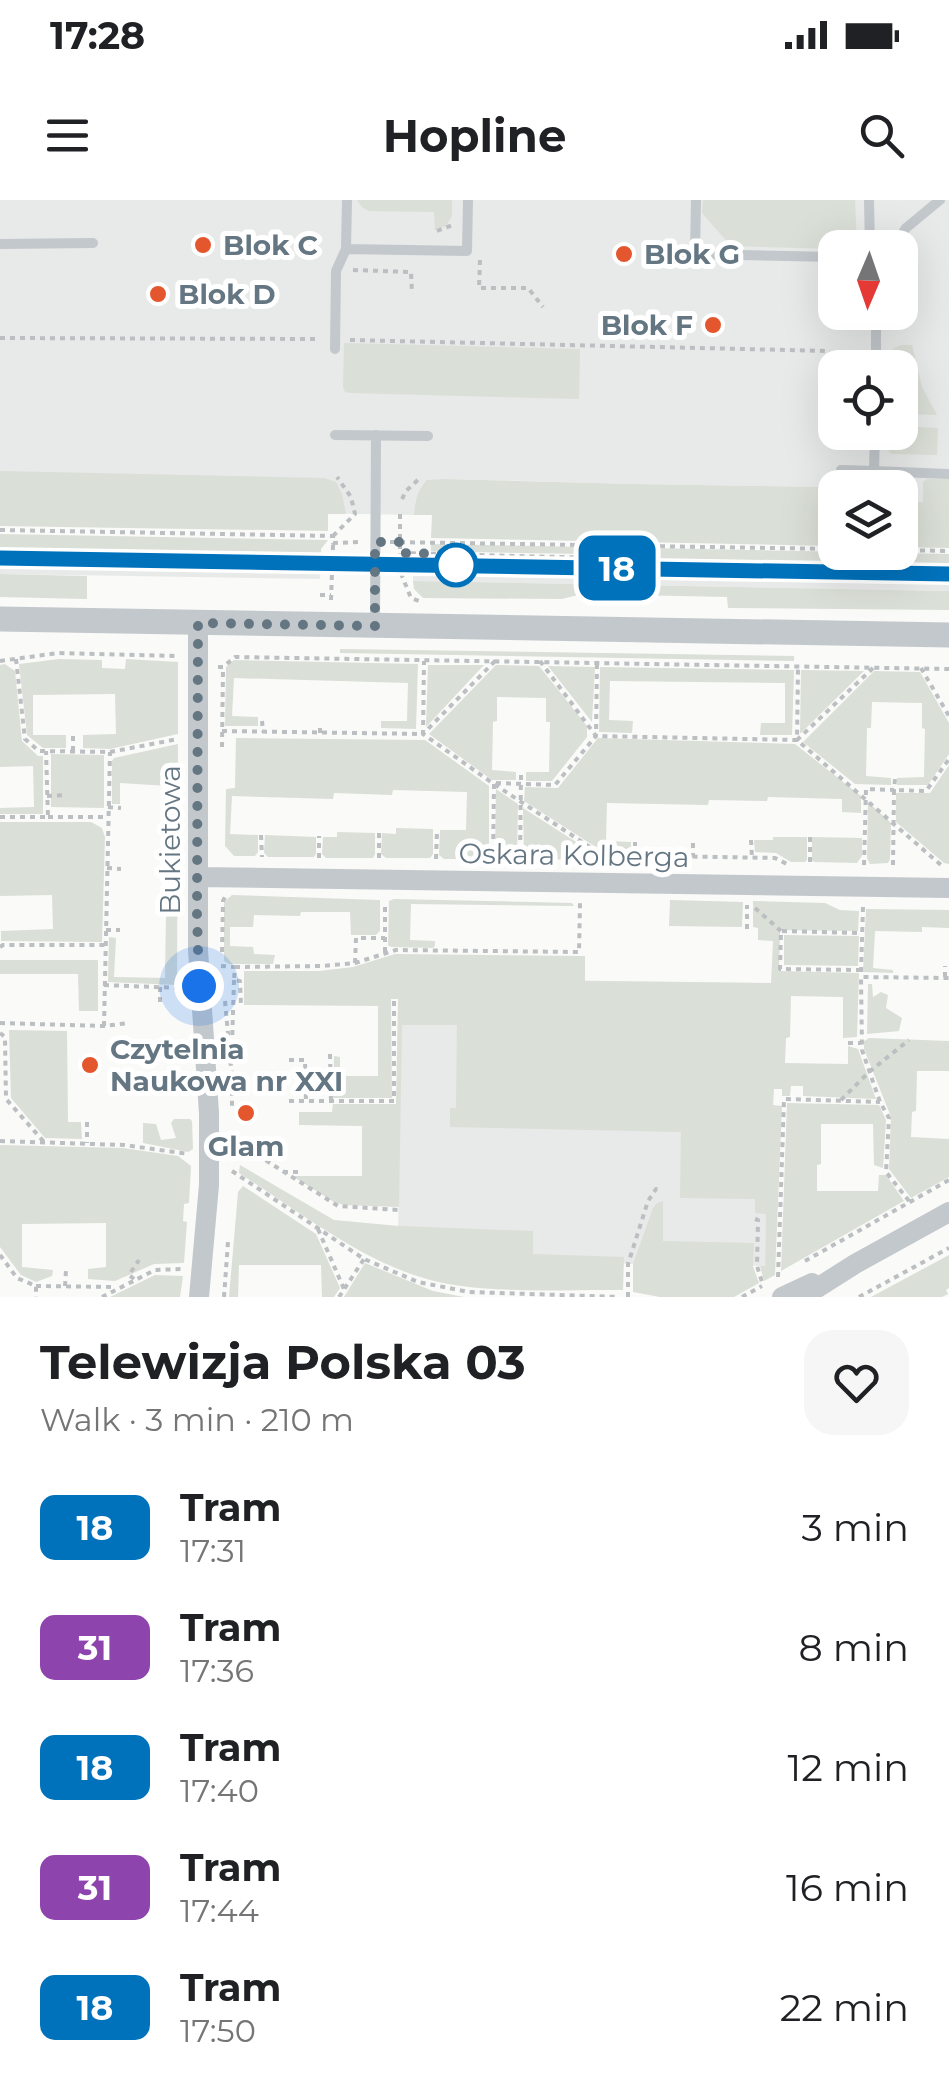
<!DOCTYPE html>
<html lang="en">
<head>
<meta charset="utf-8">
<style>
	body { margin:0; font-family:Montserrat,sans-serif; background:#f6f6f6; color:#202124; height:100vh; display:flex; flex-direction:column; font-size:38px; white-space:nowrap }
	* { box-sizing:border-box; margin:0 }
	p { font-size:32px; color:#757577 }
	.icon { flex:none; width:55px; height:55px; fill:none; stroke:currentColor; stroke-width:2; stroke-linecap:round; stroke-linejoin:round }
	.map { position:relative; height:1097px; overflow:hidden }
	.drawer { display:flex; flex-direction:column; background:#fff; flex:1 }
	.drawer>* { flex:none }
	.badge { padding:0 20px; border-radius:15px; font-size:35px; line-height:65px }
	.needle { width:65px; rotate:182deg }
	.fabs { position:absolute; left:818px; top:30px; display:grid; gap:20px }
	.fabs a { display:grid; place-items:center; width:100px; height:100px; border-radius:20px; background:#fff; box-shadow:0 10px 40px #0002; font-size:50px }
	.you { position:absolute; width:50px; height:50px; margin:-25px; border:8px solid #fff; border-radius:50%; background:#1a73e8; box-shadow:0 0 0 15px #1a73e833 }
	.map>.badge { position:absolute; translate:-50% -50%; box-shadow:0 0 0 5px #fff }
	.round { display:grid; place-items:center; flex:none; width:105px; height:105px; border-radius:30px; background:#f6f6f6 }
	.head { display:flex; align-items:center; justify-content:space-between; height:170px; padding:0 40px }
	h1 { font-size:48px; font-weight:700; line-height:75px }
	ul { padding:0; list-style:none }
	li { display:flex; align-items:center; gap:30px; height:120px; padding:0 40px }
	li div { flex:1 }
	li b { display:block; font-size:38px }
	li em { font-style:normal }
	li .badge { min-width:110px; font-weight:700; text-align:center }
	.status { display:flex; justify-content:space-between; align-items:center; height:70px; padding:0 50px; background:#fff; direction:ltr }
	.status svg { height:28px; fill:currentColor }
	header { display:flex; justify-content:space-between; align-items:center; height:130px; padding:0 40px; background:#fff; font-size:45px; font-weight:700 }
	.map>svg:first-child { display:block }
	.built { fill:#e8e9e9; fill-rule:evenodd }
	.green { fill:#dadfd7 }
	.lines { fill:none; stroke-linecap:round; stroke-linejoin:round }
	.path { stroke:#bbbfc2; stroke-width:4; stroke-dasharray:5 5; stroke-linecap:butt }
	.service { stroke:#c3c8cc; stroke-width:10 }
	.minor { stroke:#c3c8cc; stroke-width:20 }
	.tertiary { stroke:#c3c8cc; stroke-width:25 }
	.tram { stroke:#a2aab0; stroke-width:2.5 }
	.line-casing { stroke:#fff; stroke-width:22 }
	.line { stroke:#0072bc; stroke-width:15 }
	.walk { stroke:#657683; stroke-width:10; stroke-dasharray:0 18 }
	.poi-dot { fill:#e4572e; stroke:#fff; stroke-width:4 }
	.stop-dot { fill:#fff; stroke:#0072bc; stroke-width:5 }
	.labels { text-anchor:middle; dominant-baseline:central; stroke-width:10; stroke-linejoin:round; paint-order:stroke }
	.poi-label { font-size:28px; font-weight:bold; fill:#657683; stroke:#fff; text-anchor:start }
	.street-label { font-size:28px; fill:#657683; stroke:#fff }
</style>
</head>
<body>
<div class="status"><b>17:28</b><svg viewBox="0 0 49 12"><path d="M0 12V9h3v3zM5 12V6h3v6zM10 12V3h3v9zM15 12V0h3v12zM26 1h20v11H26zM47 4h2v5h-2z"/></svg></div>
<header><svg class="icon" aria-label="menu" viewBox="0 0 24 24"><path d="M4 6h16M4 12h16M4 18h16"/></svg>Hopline<svg class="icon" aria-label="search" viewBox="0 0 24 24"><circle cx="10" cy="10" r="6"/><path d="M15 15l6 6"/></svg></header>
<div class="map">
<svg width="949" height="1097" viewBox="0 0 949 1097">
	<rect width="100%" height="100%" fill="#fafaf8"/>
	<path class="built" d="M0 0H949V279H927L924 282 923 302H900V288H835V302H832L830 287 635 284 447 279 416 299 414 315 0 307ZM835 48H900V112H835ZM835 168H900V232H835Z
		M0 353 321 358 320 379 0 374Z
		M413 360 949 369V391L413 381Z
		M402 778 772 783 765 1066 470 1061 398 1037Z"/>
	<path class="green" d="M357 0H452V16L446 26 435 30 434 12 369 11 362 7Z
		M703 0H855L857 47 835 49 731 46 702 13Z
		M344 143 580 149 579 199 351 193 345 192 343 187Z
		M901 145H912L922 187 937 215 900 214V168L886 167C886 155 889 150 901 145Z
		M900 226 938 228 937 255 892 254 889 252 887 233 900 232Z
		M0 271 324 278 336 282 342 294 346 314H328V331L0 326Z
		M446 279 635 284 831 287 832 301 835 302V346L431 338 432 315H414C415 301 417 291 427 280Z
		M927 279H949V348L900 347V302H923V282Z
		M0 334 328 340 321 349V358L0 353Z
		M431 344 641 348V355L471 352 470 350 448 349 447 352 431 351Z
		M646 348 949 354V369L646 364Z
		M0 374 87 376V399L0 397Z
		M413 381 949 391V410L728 408 727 397 582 394 562 399 423 398 414 389Z
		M340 449 794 456V461L340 453Z
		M59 459 102 460V468L125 469 126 459 178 462V534L110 549 83 548V535L116 534 115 494 33 495V535H66V548H43L27 535 19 464Z
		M234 460 418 464 416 529 381 528V521H407L408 483 234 478 232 516 258 517V526H225L226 467Z
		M5 464 15 471 22 541 38 556H43V614H0V608L34 607 33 566 0 567V465Z
		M428 465H484L426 527Z
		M496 465 539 466 587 526V537L552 581H526V572H549L550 522H546V498L497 497V521L493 522 492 570 516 572V580H492L429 534Z
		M548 466 595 467 592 522Z
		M600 467 794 470 792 535H760L761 523H785V483L610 481 609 520 633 521 632 533 599 532Z
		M801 470 864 471 801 533H800Z
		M874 471 920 472 949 523V554L928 585H897V578L924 577 925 529 922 528V503L872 502 871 528H867L866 576 891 578V585L855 584 803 542Z
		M236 538 425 540 489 586V654L486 659H444L439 655 440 630H466L467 592 393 590 392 595 334 593 333 599 232 596 230 634 258 635V652L255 656H234L225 646 226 589 235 588Z
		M598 538 795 544 861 596V613L842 612V599L768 597 767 601 709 600 708 605 607 603 606 641 631 642V650L602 651 524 601 525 587 558 588Z
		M178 544 177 785 108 782 109 737 116 738 114 777 165 778 168 586 120 583V604H112V561L114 558Z
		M51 554 104 555V608L51 607Z
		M949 565V664L944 663 896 622V593H930Z
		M496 589 518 604 517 659H496L495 656Z
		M868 602 891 623 890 659 888 663 870 664 867 658Z
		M523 608 595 654 586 660 524 659Z
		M0 622H91L102 628 105 637 102 742 1 741V731L53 729 52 695 0 696Z
		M396 628 433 629V654L430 658H386L381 654 382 633 396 634Z
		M337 632 375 633V654L373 658H326L322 654 323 637H337Z
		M265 635 316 637V654L314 657H268L264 653Z
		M773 637H807V660L805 662H791L776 653 755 652 754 640H773Z
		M812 637 862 638V656L857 663 815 662 812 661Z
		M232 695 380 700V731L376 735H351L350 712H301L300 716 254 715 253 727H230V746L253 747 254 754 275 755 273 764H229L224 761V702Z
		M394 699 572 703 574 706 411 704 410 740 435 741V746L433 748 391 747 388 745 389 701Z
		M670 700 743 702 742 727 669 726Z
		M753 701 825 703 840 710 859 711 858 731 780 730 779 771 859 773 857 837 843 838V797L791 796 790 837 786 838 785 863 848 864V846L858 849 876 899 803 896V886H791L790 896H782V889H774L773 905 782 906 775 1075 764 1081 760 1066H765L766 1014 755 1013V999L680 998 681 932 450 927V908H456L457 825H402L399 1007 344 1005 334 1002 292 976H362V926L299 925V912H332L333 904H396L398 799H391L392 898H333L334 856 340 857V876H378V806L244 805V771H319L353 767 395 754 585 756V781L771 783 773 741 758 740V728L753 727Z
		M866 709 949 710V728L922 727V732L875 731 873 768 893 770V773L863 772Z
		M784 735 859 736 858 766 784 765Z
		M0 760H98V811H79L78 774H0Z
		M868 784H872L873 797 881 792 888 795 886 808 902 818 899 831 867 834Z
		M9 830 67 831 68 922H81L82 939 45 938 11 898Z
		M869 838 949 841V871H917L916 911 912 912 911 937 949 939V977L911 998 889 969 891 917 864 849V841Z
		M787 903 879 905 886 920 883 968 874 965 873 924H821V964L817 965V991H878L879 975H886L904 1001 781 1071Z
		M174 919H190L192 921 193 949 188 952 143 943V923L156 924 161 940 176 938 171 923Z
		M0 945 123 948 178 956 191 966 189 1003 184 1004 183 1021 187 1022 184 1063 154 1064 115 1081 88 1079V1069L106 1067V1023L22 1024V1067L53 1070 52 1076 36 1082 21 1075 0 1047Z
		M240 965 334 1020 399 1026 533 1031V1054L624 1057 623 1090C560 1089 476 1096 417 1076 353 1055 296 1009 239 973Z
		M243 986 316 1034 340 1088 334 1097H322L321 1065H239L238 1097H229L238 992Z
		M663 1001V1041L754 1043 753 1066 759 1083 734 1097H660L633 1092V1064L653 1008 657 1003Z
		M949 1055V1088L946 1090 948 1094 942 1097H871Z
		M365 1063 433 1091 464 1097H344Z
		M155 1075 183 1076 180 1097H110Z"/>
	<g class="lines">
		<path class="path" d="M437 31 453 25
			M480 60 479 88H528L543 107
			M642 63 680 64
			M353 70 411 72 412 94
			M0 138 320 139
			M350 140 830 151
			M402 299 406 291 420 278
			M400 314V353L442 354C452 361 467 360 477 355L643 359V345
			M0 330 333 336V343L360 342
			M333 336 355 314 351 297 337 277
			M390 342 835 349
			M900 350 949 351
			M400 353 402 376 411 398 419 401
			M320 395H331
			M331 400 333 345
			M16 459 25 539 39 551 110 552 178 539
			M0 461 58 453 177 456 178 458
			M495 461 423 534 491 582 602 655
			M540 461 596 536 797 540 798 466
			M218 467H223L235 457 949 469
			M873 468 797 540 941 665
			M921 468 949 516
			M262 521 263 532
			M222 531 423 534 424 461
			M320 533V523
			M222 547 223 467
			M73 551V535
			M496 583 555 585 596 536 597 463
			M47 596 67 595
			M108 607 121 608
			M0 617H48L46 551
			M48 617H108
			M261 635 262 657
			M810 637V667
			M751 640 752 658
			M693 643V657
			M635 656V642
			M319 658V636
			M379 658V633
			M436 659 437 630
			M493 659 494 584
			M520 660 521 573
			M594 660 602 655 775 658 787 664
			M864 665 866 589 894 590 895 579
			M893 665 894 590 926 591 949 559
			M107 668 121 669
			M755 708 781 731
			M747 729V705
			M106 730H120
			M0 747 3 745H106
			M222 752 223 701 225 697
			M385 752V702
			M355 763 356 738H385
			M221 766 235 767 234 780 240 781 241 805
			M235 767 322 766 355 763 396 750 579 752 580 703
			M861 770 780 769 781 731 861 733
			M861 772 863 707
			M945 777V766
			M104 785 180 788
			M160 787V804
			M225 801 232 878V906
			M0 823 104 826 128 823
			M104 826 110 552
			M0 833 5 837 6 899 44 942
			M848 843H861
			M232 845 234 780
			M330 854 331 902
			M231 858H241V853
			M289 860H305L306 902
			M841 900 869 872 909 840
			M289 901H394V799
			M87 922V943
			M232 939 338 1006 399 1010
			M0 941 124 945 189 954
			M254 953H275
			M232 971 364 1059 418 1082 469 1092 619 1097
			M283 972H300
			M909 1001 886 972 889 918 880 902 862 850 861 777 949 778
			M755 1019 758 1020 757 1066 763 1085
			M318 1029 344 1089
			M0 1055 17 1078 36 1086V1097
			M805 1061 949 980
			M778 1077 784 899 880 902
			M134 1079 129 1075 139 1060
			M36 1086 116 1087
			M65 1086 66 1070
			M102 1097 155 1070 182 1069
			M224 1097 228 1042
			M339 1097 364 1059
			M628 1097V1064L648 1001 656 989H662
			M742 1097 762 1086
			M859 1097 949 1048"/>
		<path class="service" d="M347 0 346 49 467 51 468 0
			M696 0 695 54 835 57
			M869 0 870 48
			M0 44 93 43
			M893 48 906 28 940 0
			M335 149 336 71 346 49
			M841 160H876
			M876 168V120
			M875 232 874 271 949 274
			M335 235 428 236
			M841 270 874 271
			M375 424 376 235"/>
		<path class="minor" d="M198 423V750L209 913V985L199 1097
			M198 677 949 688
			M782 1097 812 1083
			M803 1097 855 1064 949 1012"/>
		<path class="tertiary" d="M0 419 949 435"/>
		<path class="tram" d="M0 358 949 374"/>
	</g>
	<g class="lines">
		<defs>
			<path id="line" d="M0 358 949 374"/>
		</defs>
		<use href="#line" class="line-casing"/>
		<use href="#line" class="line"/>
		<path class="walk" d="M199 786 197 714 198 423 375 426V342H400V353L442 354 456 365"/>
	</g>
	<g class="poi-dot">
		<circle cx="203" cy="45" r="10"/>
		<circle cx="624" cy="54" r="10"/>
		<circle cx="158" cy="94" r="10"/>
		<circle cx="713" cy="125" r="10"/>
		<circle cx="90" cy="865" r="10"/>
		<circle cx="246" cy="913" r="10"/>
	</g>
	<circle class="stop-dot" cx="456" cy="365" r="20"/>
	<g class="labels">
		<g class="poi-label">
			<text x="223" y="45">Blok C</text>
			<text x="644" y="54">Blok G</text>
			<text x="178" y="94">Blok D</text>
			<text x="693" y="125" text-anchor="end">Blok F</text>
			<text x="110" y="849">Czytelnia<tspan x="110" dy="32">Naukowa nr XXI</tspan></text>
			<text x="246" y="946" text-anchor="middle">Glam</text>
		</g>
		<g class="street-label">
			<text transform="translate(170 640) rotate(-90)">Bukietowa</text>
			<text transform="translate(574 655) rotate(1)">Oskara Kolberga</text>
		</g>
	</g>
</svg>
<div class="fabs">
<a><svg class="needle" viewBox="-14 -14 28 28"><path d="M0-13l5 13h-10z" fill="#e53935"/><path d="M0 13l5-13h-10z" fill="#757577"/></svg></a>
<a><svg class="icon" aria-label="locate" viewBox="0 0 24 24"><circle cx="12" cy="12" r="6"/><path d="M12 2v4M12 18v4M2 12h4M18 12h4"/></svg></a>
<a><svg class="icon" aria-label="layers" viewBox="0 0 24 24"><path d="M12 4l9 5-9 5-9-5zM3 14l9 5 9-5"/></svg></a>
</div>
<div class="you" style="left:199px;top:786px"></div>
<b class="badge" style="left:617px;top:368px;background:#0072bc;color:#fff">18</b>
</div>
<section class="drawer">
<div class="head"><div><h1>Telewizja Polska 03</h1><p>Walk · 3 min · 210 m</p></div><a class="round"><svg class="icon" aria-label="heart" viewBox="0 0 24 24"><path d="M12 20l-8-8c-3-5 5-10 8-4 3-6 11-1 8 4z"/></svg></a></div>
<ul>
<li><span class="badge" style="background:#0072bc;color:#fff">18</span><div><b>Tram</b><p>17:31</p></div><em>3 min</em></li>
<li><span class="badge" style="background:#8e44ad;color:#fff">31</span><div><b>Tram</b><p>17:36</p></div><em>8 min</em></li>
<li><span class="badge" style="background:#0072bc;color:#fff">18</span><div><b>Tram</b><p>17:40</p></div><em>12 min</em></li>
<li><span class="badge" style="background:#8e44ad;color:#fff">31</span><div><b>Tram</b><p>17:44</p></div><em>16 min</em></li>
<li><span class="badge" style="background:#0072bc;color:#fff">18</span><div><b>Tram</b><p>17:50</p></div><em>22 min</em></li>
</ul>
</section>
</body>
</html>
